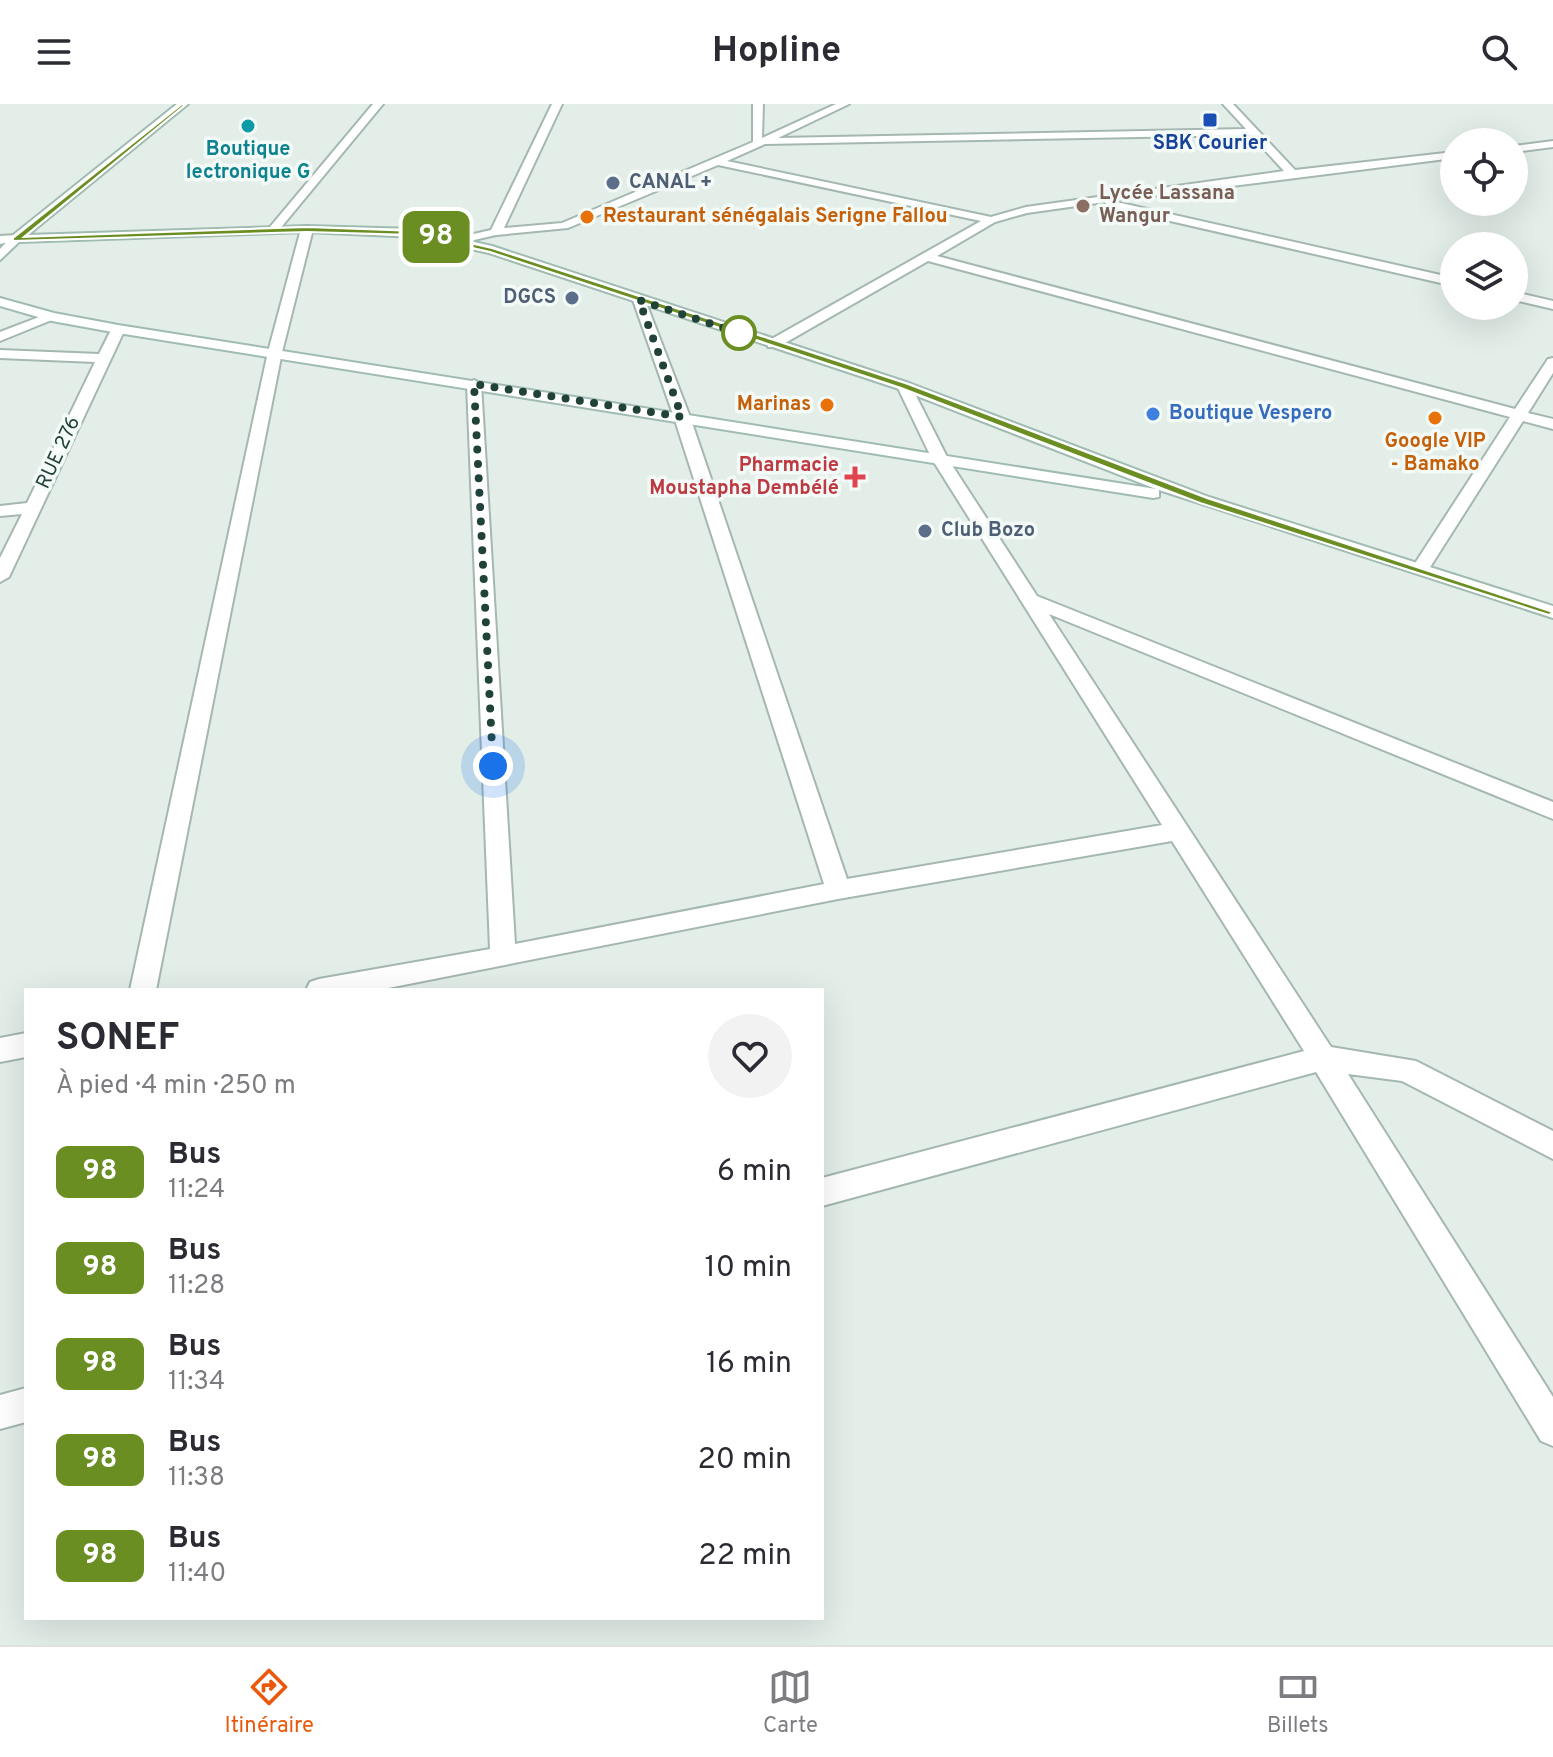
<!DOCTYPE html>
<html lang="fr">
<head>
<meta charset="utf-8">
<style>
	body { margin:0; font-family:Overpass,sans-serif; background:#f2f2f3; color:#2b2b33; height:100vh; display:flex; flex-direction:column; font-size:30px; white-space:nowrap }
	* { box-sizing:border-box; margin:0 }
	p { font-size:26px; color:#7c7c81 }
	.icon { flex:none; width:44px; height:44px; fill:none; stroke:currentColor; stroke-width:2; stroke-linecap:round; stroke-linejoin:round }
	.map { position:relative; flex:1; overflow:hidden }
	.details { position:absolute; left:24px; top:884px; width:800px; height:632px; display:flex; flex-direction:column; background:#fff; border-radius:0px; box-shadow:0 8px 32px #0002 }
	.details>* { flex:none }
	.badge { padding:0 16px; border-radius:12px; font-size:28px; line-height:52px }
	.fabs { position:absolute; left:1440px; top:24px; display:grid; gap:16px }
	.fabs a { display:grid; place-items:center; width:88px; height:88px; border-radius:50%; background:#fff; box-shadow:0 8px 32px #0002; font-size:40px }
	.you { position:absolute; width:40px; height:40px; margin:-20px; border:6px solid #fff; border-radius:50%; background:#1a73e8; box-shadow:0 0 0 12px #1a73e833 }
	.map>.badge { position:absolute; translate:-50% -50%; box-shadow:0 0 0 4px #fff }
	.round { display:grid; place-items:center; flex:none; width:84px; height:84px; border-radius:42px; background:#f2f2f3 }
	.overview { display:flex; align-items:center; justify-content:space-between; height:136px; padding:0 32px }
	h1 { font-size:38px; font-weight:700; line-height:60px }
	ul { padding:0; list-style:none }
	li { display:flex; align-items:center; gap:24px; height:96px; padding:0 32px }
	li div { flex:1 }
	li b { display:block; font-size:30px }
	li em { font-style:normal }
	li .badge { min-width:88px; font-weight:700; text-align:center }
	header { display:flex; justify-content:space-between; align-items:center; height:104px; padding:0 32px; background:#fff; font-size:36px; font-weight:700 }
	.tab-bar { display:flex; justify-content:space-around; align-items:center; height:112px; border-top:2px solid #e1e1e2; background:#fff; font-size:22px; color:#7c7c81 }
	.tab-bar a { display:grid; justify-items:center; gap:4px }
	.tab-bar .selected { color:#ea580c }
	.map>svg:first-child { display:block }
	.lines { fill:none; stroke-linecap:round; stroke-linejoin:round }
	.minor-casing { stroke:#a5b7b1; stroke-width:4 }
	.secondary-casing { stroke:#a0bbb2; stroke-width:4 }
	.minor { fill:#fff; fill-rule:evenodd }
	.secondary { fill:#fff; fill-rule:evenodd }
	.line { fill:#6b8e23; stroke:#fff; stroke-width:2 }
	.walk { stroke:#214239; stroke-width:8; stroke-dasharray:0 14.4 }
	.transit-dot { fill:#1a4fb4; stroke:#f4faf7; stroke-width:3 }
	.culture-dot { fill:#0f9aa8; stroke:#f4faf7; stroke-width:3 }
	.service-dot { fill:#5c6f8a; stroke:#f4faf7; stroke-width:3 }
	.education-dot { fill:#8d6e63; stroke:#f4faf7; stroke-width:3 }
	.food-dot { fill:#e8710a; stroke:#f4faf7; stroke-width:3 }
	.stop-dot { fill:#fff; stroke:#6b8e23; stroke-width:4 }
	.shop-dot { fill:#3f7fe0; stroke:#f4faf7; stroke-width:3 }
	.health-dot { fill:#e0444e; stroke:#f4faf7; stroke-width:3 }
	.labels { text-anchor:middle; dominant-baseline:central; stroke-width:7; stroke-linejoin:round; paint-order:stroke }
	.far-transit-label { font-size:20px; font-weight:bold; fill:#164399; stroke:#f4faf7 }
	.far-culture-label { font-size:20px; font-weight:bold; fill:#0d838f; stroke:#f4faf7 }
	.far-service-label { font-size:20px; font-weight:bold; fill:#4e5e75; stroke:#f4faf7; text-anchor:start }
	.far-education-label { font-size:20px; font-weight:bold; fill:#785e54; stroke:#f4faf7; text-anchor:start }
	.far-food-label { font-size:20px; font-weight:bold; fill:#c56008; stroke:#f4faf7; text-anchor:start }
	.far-shop-label { font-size:20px; font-weight:bold; fill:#366cbe; stroke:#f4faf7; text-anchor:start }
	.far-street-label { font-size:20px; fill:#214239; stroke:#f4faf7 }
	.far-health-label { font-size:20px; font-weight:bold; fill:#be3a42; stroke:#f4faf7; text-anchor:end }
</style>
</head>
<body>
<header><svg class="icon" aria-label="menu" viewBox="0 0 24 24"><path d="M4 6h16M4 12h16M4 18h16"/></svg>Hopline<svg class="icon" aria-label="search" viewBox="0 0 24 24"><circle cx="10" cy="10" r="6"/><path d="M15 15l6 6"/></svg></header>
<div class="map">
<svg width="1553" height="1541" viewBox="0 0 1553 1541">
	<rect width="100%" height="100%" fill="#e3eee9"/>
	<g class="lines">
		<defs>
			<path id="minor" d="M373 0H383L278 127H270V123Z
				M552 0H562L504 124 562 119 753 38V0H763L762 34 836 0H849L778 34 1246 25 1223 0H1233L1295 66 1454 48V54L1112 97 1454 174V182L1109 103 1105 98 1027 109 995 118 937 152 1515 305 1548 255 1553 254V269L1528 309 1553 315V325L1523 317 1427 468H1415L1412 464 1510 313 928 157 778 243H768V237L981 117 718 61 568 124 496 131 452 141V135L491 126ZM1251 31 1284 67 1026 103 991 113 727 57 765 40Z
				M1553 37V43L1514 48V42Z
				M307 122 313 125 282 248 156 886H130L268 248 301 125Z
				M0 132 16 131 22 135 0 140Z
				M1514 188 1553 197V205L1514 196Z
				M639 192 645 196 690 313 847 775 1162 721 932 355 897 282 904 278 911 282 948 355 1037 492 1553 698V715L1049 510 1331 943 1416 957 1553 1027V1055L1402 977 1348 970 1553 1293V1342L1541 1337 1316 968 822 1102V1074L1304 947 1172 737 838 795 378 886H306L310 878 319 875 490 845 467 280 474 276 481 280 515 840 824 780 674 313 633 196Z
				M47 210 59 213 0 237V228Z
				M113 222 125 225 9 473 0 478V454L22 410 0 412V402L27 399 95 258 0 254V246L99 250Z
				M26 929V953L0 958V934Z
				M26 1284V1318L0 1325V1291Z"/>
			<path id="secondary" d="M177 0H188L28 131 307 122 416 125 492 142 909 279 1209 393 1553 502V514L1159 386V393L1153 394 118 229 52 217 0 202V194L54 209 118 221 1156 385 899 285 489 149 416 133 307 128 19 138 0 156V145L12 132Z"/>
		</defs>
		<use href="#minor" class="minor-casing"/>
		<use href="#secondary" class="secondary-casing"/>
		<use href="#minor" class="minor"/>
		<use href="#secondary" class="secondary"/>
	</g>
	<path class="line" d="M182 0 185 1 24 133 307 123 416 127 492 144 908 280 1207 394 1553 508 1549 511 1200 399 901 284 490 148 416 131 307 128 13 137V134Z"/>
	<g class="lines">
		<path class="walk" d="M493 662 474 280 682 313 639 196 739 229"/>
	</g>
	<rect class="transit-dot" x="1202" y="8" width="16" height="16" rx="4"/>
	<circle class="culture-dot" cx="248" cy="22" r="8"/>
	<g class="service-dot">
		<circle cx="613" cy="79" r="8"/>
		<circle cx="572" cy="194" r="8"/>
		<circle cx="925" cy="427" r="8"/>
	</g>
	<circle class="education-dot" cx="1083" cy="102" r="8"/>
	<g class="food-dot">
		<circle cx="587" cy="113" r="8"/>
		<circle cx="827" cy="301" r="8"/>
		<circle cx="1435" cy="314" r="8"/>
	</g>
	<circle class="stop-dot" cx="739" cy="229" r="16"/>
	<circle class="shop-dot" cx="1153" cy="310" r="8"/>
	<path class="health-dot" d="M851 361h8v8h8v8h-8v8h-8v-8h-8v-8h8z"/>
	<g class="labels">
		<g class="far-transit-label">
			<text x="1210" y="40">SBK Courier</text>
		</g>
		<g class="far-culture-label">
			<text x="248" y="46">Boutique<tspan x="248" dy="23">lectronique G</tspan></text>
		</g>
		<g class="far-service-label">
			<text x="629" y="79">CANAL +</text>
			<text x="556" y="194" text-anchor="end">DGCS</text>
			<text x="941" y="427">Club Bozo</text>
		</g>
		<g class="far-education-label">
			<text x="1099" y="90">Lycée Lassana<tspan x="1099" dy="23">Wangur</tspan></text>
		</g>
		<g class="far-food-label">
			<text x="603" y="113">Restaurant sénégalais Serigne Fallou</text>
			<text x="811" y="301" text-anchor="end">Marinas</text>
			<text x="1435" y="338" text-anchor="middle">Google VIP<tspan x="1435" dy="23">- Bamako</tspan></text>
		</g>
		<g class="far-shop-label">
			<text x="1169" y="310">Boutique Vespero</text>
		</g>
		<g class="far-street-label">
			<text transform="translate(59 349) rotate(-65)">RUE 276</text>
		</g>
		<g class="far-health-label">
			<text x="839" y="362">Pharmacie<tspan x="839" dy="23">Moustapha Dembélé</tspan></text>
		</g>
	</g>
</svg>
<div class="fabs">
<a><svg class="icon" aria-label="locate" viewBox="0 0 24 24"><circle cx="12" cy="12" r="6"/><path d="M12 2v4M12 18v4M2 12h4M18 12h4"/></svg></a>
<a><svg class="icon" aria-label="layers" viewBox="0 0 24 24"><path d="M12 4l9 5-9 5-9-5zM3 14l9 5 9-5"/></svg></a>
</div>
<div class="you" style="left:493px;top:662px"></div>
<b class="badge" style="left:436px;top:133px;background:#6b8e23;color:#fff">98</b>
<section class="details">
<div class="overview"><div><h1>SONEF</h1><p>À pied · 4 min · 250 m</p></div><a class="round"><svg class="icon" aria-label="heart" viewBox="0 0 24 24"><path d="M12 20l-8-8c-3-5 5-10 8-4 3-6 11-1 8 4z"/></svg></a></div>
<ul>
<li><span class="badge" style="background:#6b8e23;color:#fff">98</span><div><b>Bus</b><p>11:24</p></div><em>6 min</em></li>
<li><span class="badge" style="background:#6b8e23;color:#fff">98</span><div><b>Bus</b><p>11:28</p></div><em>10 min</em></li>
<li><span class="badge" style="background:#6b8e23;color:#fff">98</span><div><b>Bus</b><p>11:34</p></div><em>16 min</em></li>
<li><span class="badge" style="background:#6b8e23;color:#fff">98</span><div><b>Bus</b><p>11:38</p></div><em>20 min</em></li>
<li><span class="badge" style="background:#6b8e23;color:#fff">98</span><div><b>Bus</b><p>11:40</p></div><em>22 min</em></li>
</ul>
</section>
</div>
<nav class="tab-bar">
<a class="selected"><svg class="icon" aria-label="directions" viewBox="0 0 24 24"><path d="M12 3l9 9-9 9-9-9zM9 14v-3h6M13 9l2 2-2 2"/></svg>Itinéraire</a>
<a><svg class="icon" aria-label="map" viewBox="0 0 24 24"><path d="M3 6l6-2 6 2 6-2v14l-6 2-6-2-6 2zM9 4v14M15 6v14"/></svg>Carte</a>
<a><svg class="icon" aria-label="tickets" viewBox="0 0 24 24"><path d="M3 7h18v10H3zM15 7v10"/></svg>Billets</a>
</nav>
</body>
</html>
